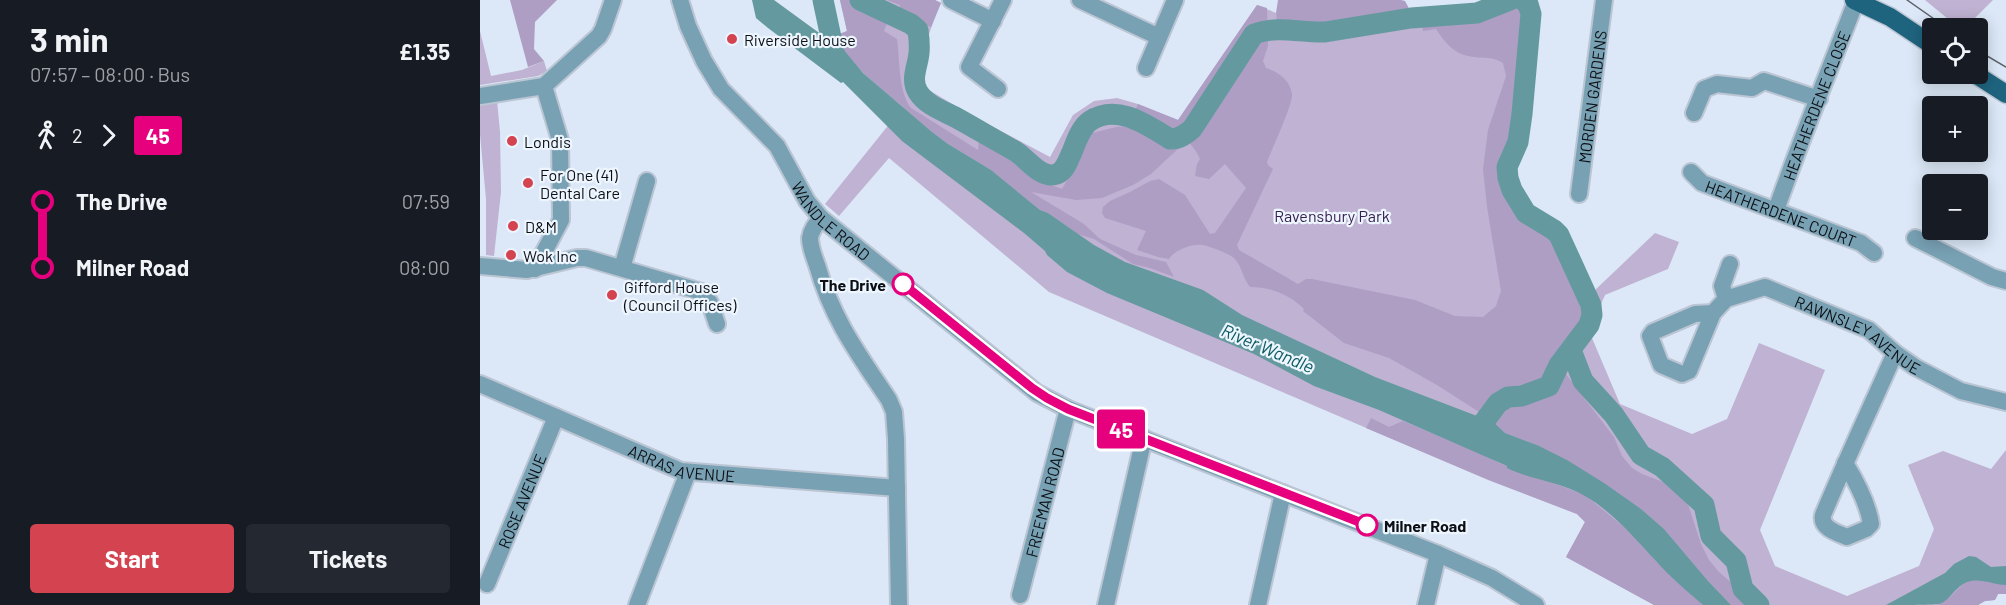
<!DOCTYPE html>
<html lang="en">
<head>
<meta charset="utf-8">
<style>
	body { margin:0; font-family:Barlow,sans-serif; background:#242831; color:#f1f3f6; height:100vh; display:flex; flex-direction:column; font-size:22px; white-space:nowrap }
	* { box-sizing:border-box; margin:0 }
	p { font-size:20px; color:#9ea1a6 }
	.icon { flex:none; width:33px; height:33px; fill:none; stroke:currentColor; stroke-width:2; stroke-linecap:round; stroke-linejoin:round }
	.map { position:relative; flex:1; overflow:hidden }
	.sheet { display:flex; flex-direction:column; background:#171b24; width:480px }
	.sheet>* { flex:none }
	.badge { padding:0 12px; border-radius:4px; font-size:21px; line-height:39px }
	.fabs { position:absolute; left:1442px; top:18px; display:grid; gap:12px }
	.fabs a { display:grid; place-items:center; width:66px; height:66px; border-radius:6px; background:#171b24; box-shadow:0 3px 15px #0003; font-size:30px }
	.map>.badge { position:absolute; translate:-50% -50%; box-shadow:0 0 0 3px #fff }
	.legs { display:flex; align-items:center; gap:9px; height:66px; padding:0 30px; font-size:20px }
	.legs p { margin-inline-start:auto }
	.head { display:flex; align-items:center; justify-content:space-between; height:102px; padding:0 30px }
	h1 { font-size:33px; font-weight:700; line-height:45px }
	.button { display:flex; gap:12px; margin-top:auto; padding:12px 30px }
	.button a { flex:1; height:69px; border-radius:6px; background:#d44450; color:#fff; font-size:24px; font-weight:700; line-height:69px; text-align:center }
	.button a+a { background:#242831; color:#f1f3f6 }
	ul { padding:0 30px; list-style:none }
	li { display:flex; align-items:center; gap:21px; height:66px; font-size:22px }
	li i { display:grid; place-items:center; width:9px; height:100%; margin:0 8px; background:currentColor }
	li i::after { content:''; width:15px; height:15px; margin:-8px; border:4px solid; border-radius:50%; background:#171b24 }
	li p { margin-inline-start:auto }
	li:first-child i { background:linear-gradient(#0000 50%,currentColor 0) }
	li:last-child i { background:linear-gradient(currentColor 50%,#0000 0) }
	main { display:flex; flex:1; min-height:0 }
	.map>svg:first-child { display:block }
	.green { fill:#bfb2d2 }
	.forest { fill:#ae9ec4 }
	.water { fill:#649a9f }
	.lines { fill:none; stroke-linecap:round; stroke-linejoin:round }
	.river { stroke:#649a9f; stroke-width:21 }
	.minor-casing { stroke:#bbc5d3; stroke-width:20 }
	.major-casing { stroke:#bbc5d3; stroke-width:21 }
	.minor { stroke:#78a1b4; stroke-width:16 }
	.major { stroke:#1f647f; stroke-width:18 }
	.tram { stroke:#5b616a; stroke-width:1.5 }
	.line-1-casing { stroke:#fff; stroke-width:14 }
	.line-1 { stroke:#e6007e; stroke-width:9 }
	.poi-dot { fill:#d44450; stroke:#edf5fe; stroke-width:2 }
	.stop-1-dot { fill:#fff; stroke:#e6007e; stroke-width:3 }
	.labels { text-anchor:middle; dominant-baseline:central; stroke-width:4.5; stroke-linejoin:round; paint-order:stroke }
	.poi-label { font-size:16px; fill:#0c0f14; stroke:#edf5fe; text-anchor:start }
	.street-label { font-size:16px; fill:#0c0f14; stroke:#edf5fe }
	.park-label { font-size:16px; fill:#361e4f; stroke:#edf5fe }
	.stop-label { font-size:16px; font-weight:bold; fill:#0c0f14; stroke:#edf5fe; text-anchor:end }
	.water-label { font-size:18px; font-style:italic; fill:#0d5b62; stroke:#edf5fe }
</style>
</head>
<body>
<main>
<section class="sheet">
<div class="head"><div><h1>3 min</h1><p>07:57 – 08:00 · Bus</p></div><b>£1.35</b></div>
<div class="legs"><svg class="icon" aria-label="walk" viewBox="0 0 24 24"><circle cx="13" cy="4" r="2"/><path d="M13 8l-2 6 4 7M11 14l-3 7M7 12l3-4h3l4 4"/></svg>2<svg class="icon" aria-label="forward" viewBox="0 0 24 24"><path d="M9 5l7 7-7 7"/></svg><b class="badge" style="background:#e6007e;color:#fff">45</b></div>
<ul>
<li><i style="color:#e6007e"></i><b>The Drive</b><p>07:59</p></li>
<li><i style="color:#e6007e"></i><b>Milner Road</b><p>08:00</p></li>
</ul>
<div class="button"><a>Start</a><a>Tickets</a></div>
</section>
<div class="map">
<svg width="1526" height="605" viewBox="0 0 1526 605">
	<rect width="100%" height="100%" fill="#dce8f7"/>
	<path class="green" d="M360 0H455L461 3C450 29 441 55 437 83L491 115 570 157 593 115 614 101 637 98 658 104 698 120 777 5 796 13 798 23 843 28 932 14H965L997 10 1021 0H1054V24L1046 112 1040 146 1031 166 1030 176 1035 189 1048 212 1076 227 1081 233 1113 303V292L1175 233 1199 242 1188 269 1125 295 1109 331 1140 404 1212 434 1247 419 1279 343 1345 370 1280 530 1295 566 1367 596 1439 566 1454 529 1428 465 1463 451 1511 469 1526 450V594H1518L1515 600 1505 601 1498 605H1174L1086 557 1105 522 1097 514 1008 480 569 292 409 158 359 216 345 204 423 107C404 91 361 58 357 35L367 31Z
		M1445 0H1513L1492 21 1496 28H1479Z
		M0 31 11 76 42 70 64 61 67 71 58 76 0 85Z
		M17 100 20 132 21 192 14 256 6 255V199L0 134V101Z"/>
	<path class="forest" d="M30 0H77L55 22 54 49 64 61 48 67Z
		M360 0H369L406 15 408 21 404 31 417 39C420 60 418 91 431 108L498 150 499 139 569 184 582 189 596 164 604 137 609 134 636 127 652 126 683 142 700 147 671 174 653 185 622 198 596 200 551 192 604 224 620 239 656 255 686 262 694 277 670 268 653 264 614 239 598 234 568 213 560 210 511 170 468 144 452 132 383 73 362 50 358 43 357 35 367 31Z
		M407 0H455L461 3 451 27 420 14V5Z
		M798 0H921L925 1 932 14 843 28 797 23 796 13Z
		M1021 0H1054V24L1046 112 1040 146 1031 166 1030 176 1035 189 1048 212 1076 227 1081 233 1114 305C1114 328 1095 351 1082 369L1134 437 1142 456 1152 468 1162 474 1191 485 1204 496 1208 504 1221 544 1229 560 1239 572 1259 589 1273 605H1251L1228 581 1184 529 1161 509 1057 445 1025 433 1010 419 957 385 909 358 864 343 823 311 824 309C810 295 791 287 770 287 763 279 762 266 754 258 748 253 731 247 723 245 713 243 694 250 689 259L678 257 657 250 666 231 625 218 622 213 623 207 630 201 650 192 670 181 679 179 705 195 730 234 735 233 766 188 745 164 729 179 715 176 717 164 720 159C714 146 706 136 690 136L653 115 658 104 698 120 777 5 787 8 788 46 783 61 786 68C799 72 810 80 812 94 813 104 792 149 787 162L788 165 793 169 757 245 759 250 818 284 826 279H832L935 300 975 316 1003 317 1016 306 1021 291 1007 207 1003 169 1008 130 1026 76 1023 63C1011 56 1007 59 994 57 975 55 966 44 956 29L943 31 942 24H937L936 14H965L997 10Z
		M891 418 909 427 923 421 999 453 1019 463 1105 495 1144 527 1178 563 1223 605H1174L1086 557 1105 522 1097 514 1009 480 886 428Z
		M1487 580H1505L1526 585V594H1518L1515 600 1505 601 1498 605H1458L1469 598Z"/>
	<path class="water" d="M272 0H294L342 35 358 43 383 73 452 132 468 144 511 170 560 210 568 213 614 245 645 262 723 290 762 315 895 377 997 416 1010 419 1025 433 1057 445 1087 460 1124 483 1161 509 1184 529 1228 581 1251 605H1223C1207 591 1190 577 1176 561 1154 538 1133 512 1105 496 1081 482 1051 480 1027 468V466L899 410 834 386 774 354 627 293 587 272 567 255 565 251 544 233 422 141 363 82 361 83 288 28 276 18Z
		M1489 556 1496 557 1511 567 1526 566V585C1508 584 1492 573 1477 589 1471 594 1467 602 1459 604 1449 605 1418 605 1406 605L1465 573 1474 564Z"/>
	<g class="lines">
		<path class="river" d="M343 0 356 61
			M380 0 431 24 438 30C439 38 440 45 439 53 438 66 430 79 438 92 446 105 463 111 475 117 495 128 515 140 535 151 547 158 561 180 577 174 586 170 588 160 592 152 596 142 601 127 610 121 637 103 667 125 690 139 699 139 705 135 712 129L774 34C798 25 821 33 845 32L931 18 997 13 1030 0
			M1091 350 1103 381 1134 415 1161 455 1182 467 1224 505 1231 536 1256 561 1263 589 1279 605
			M998 430 1018 403 1028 397 1042 396 1069 386 1079 365 1109 325 1112 315 1111 305 1079 235 1074 230 1046 213 1032 190 1028 178 1027 167 1038 142 1042 114 1051 14 1048 4 1043 0"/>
		<defs>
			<g id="minor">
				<path id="s1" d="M200 0 208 26 224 61 241 89 297 146 327 201 341 218 557 393 588 409 958 554 1012 578 1056 605"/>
				<path d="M471 0 513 21"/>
				<path d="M600 0 679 37"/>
				<path d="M666 68 695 0"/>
				<path d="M518 89 489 67 523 0"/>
				<path d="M0 96 64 86 119 36 123 29 133 0"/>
				<path d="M1214 113 1224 89 1237 84 1272 88 1284 81 1339 99"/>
				<path id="s2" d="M1211 172 1222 183 1381 243 1394 253"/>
				<path id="s3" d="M1099 194 1124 0"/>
				<path id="s4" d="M1296 210C1321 139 1349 71 1376 1"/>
				<path d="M341 218C336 224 331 230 330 238 330 247 334 257 337 265 352 319 379 355 409 400L414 412 416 439 419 605"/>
				<path d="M1435 238 1512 277 1526 281"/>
				<path d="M0 266 47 270 97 258H106L222 292 230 303 237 324"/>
				<path d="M142 268 167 181"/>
				<path d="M55 269 81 220 80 140 64 86"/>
				<path d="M1246 299 1242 286 1250 264"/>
				<path id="s5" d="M1233 313 1215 314 1173 332 1170 336 1181 365 1202 374 1209 371 1233 313 1246 299 1285 287 1389 330 1415 353 1435 367 1481 391 1526 402"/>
				<path id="s6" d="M0 384 201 471 417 488"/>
				<path d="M1365 463C1376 481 1388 503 1391 524L1386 529 1367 537C1357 533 1340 528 1343 515 1366 460 1391 407 1415 353"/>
				<path id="s7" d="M7 584 76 417"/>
				<path id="s8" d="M540 595 588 409"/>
				<path d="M157 605 208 472"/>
				<path d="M626 605 664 438"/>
				<path d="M778 605 803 493"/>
				<path d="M946 605 958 554"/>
			</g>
			<path id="major" d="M1374 0 1410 17 1452 45
				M1495 74 1526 94"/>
		</defs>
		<use href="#minor" class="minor-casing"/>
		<use href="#major" class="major-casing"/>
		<use href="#minor" class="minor"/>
		<use href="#major" class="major"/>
		<path class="tram" d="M1427 0 1467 28
			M1497 50 1526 67"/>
	</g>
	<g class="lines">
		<defs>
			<path id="line-1" d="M423 284 552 388 567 398 588 409 887 525"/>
		</defs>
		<use href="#line-1" class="line-1-casing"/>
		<use href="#line-1" class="line-1"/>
	</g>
	<g class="poi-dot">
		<circle cx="252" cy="39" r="6"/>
		<circle cx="32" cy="141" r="6"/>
		<circle cx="48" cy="183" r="6"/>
		<circle cx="33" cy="226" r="6"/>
		<circle cx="31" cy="255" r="6"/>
		<circle cx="132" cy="295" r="6"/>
	</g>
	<g class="stop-1-dot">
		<circle cx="423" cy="284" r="10"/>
		<circle cx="887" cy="525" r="10"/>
	</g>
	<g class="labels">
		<g class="poi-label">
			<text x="264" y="39">Riverside House</text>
			<text x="44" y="141">Londis</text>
			<text x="60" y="174">For One (41)<tspan x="60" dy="18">Dental Care</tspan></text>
			<text x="45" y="226">D&amp;M</text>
			<text x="43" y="255">Wok Inc</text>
			<text x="144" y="286">Gifford House<tspan x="144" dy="18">(Council Offices)</tspan></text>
		</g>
		<g class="street-label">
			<text stroke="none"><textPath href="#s3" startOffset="98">MORDEN GARDENS</textPath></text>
			<text stroke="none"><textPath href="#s4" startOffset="112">HEATHERDENE CLOSE</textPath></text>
			<text stroke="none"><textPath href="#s2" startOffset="100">HEATHERDENE COURT</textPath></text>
			<text stroke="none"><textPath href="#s1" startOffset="272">WANDLE ROAD</textPath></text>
			<text stroke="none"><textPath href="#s5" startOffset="358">RAWNSLEY AVENUE</textPath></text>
			<text stroke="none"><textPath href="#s6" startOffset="218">ARRAS AVENUE</textPath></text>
			<text stroke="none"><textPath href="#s7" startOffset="90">ROSE AVENUE</textPath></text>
			<text stroke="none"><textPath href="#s8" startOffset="96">FREEMAN ROAD</textPath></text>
		</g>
		<g class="park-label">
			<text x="852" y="215">Ravensbury Park</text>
		</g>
		<g class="stop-label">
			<text x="406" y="284">The Drive</text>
			<text x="904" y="525" text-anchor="start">Milner Road</text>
		</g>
		<g class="water-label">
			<text transform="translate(788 348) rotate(23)">River Wandle</text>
		</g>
	</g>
</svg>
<div class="fabs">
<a><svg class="icon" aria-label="locate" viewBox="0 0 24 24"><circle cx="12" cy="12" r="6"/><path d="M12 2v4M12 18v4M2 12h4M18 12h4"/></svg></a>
<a>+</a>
<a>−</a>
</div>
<b class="badge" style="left:641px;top:429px;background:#e6007e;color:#fff">45</b>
</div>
</main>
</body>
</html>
